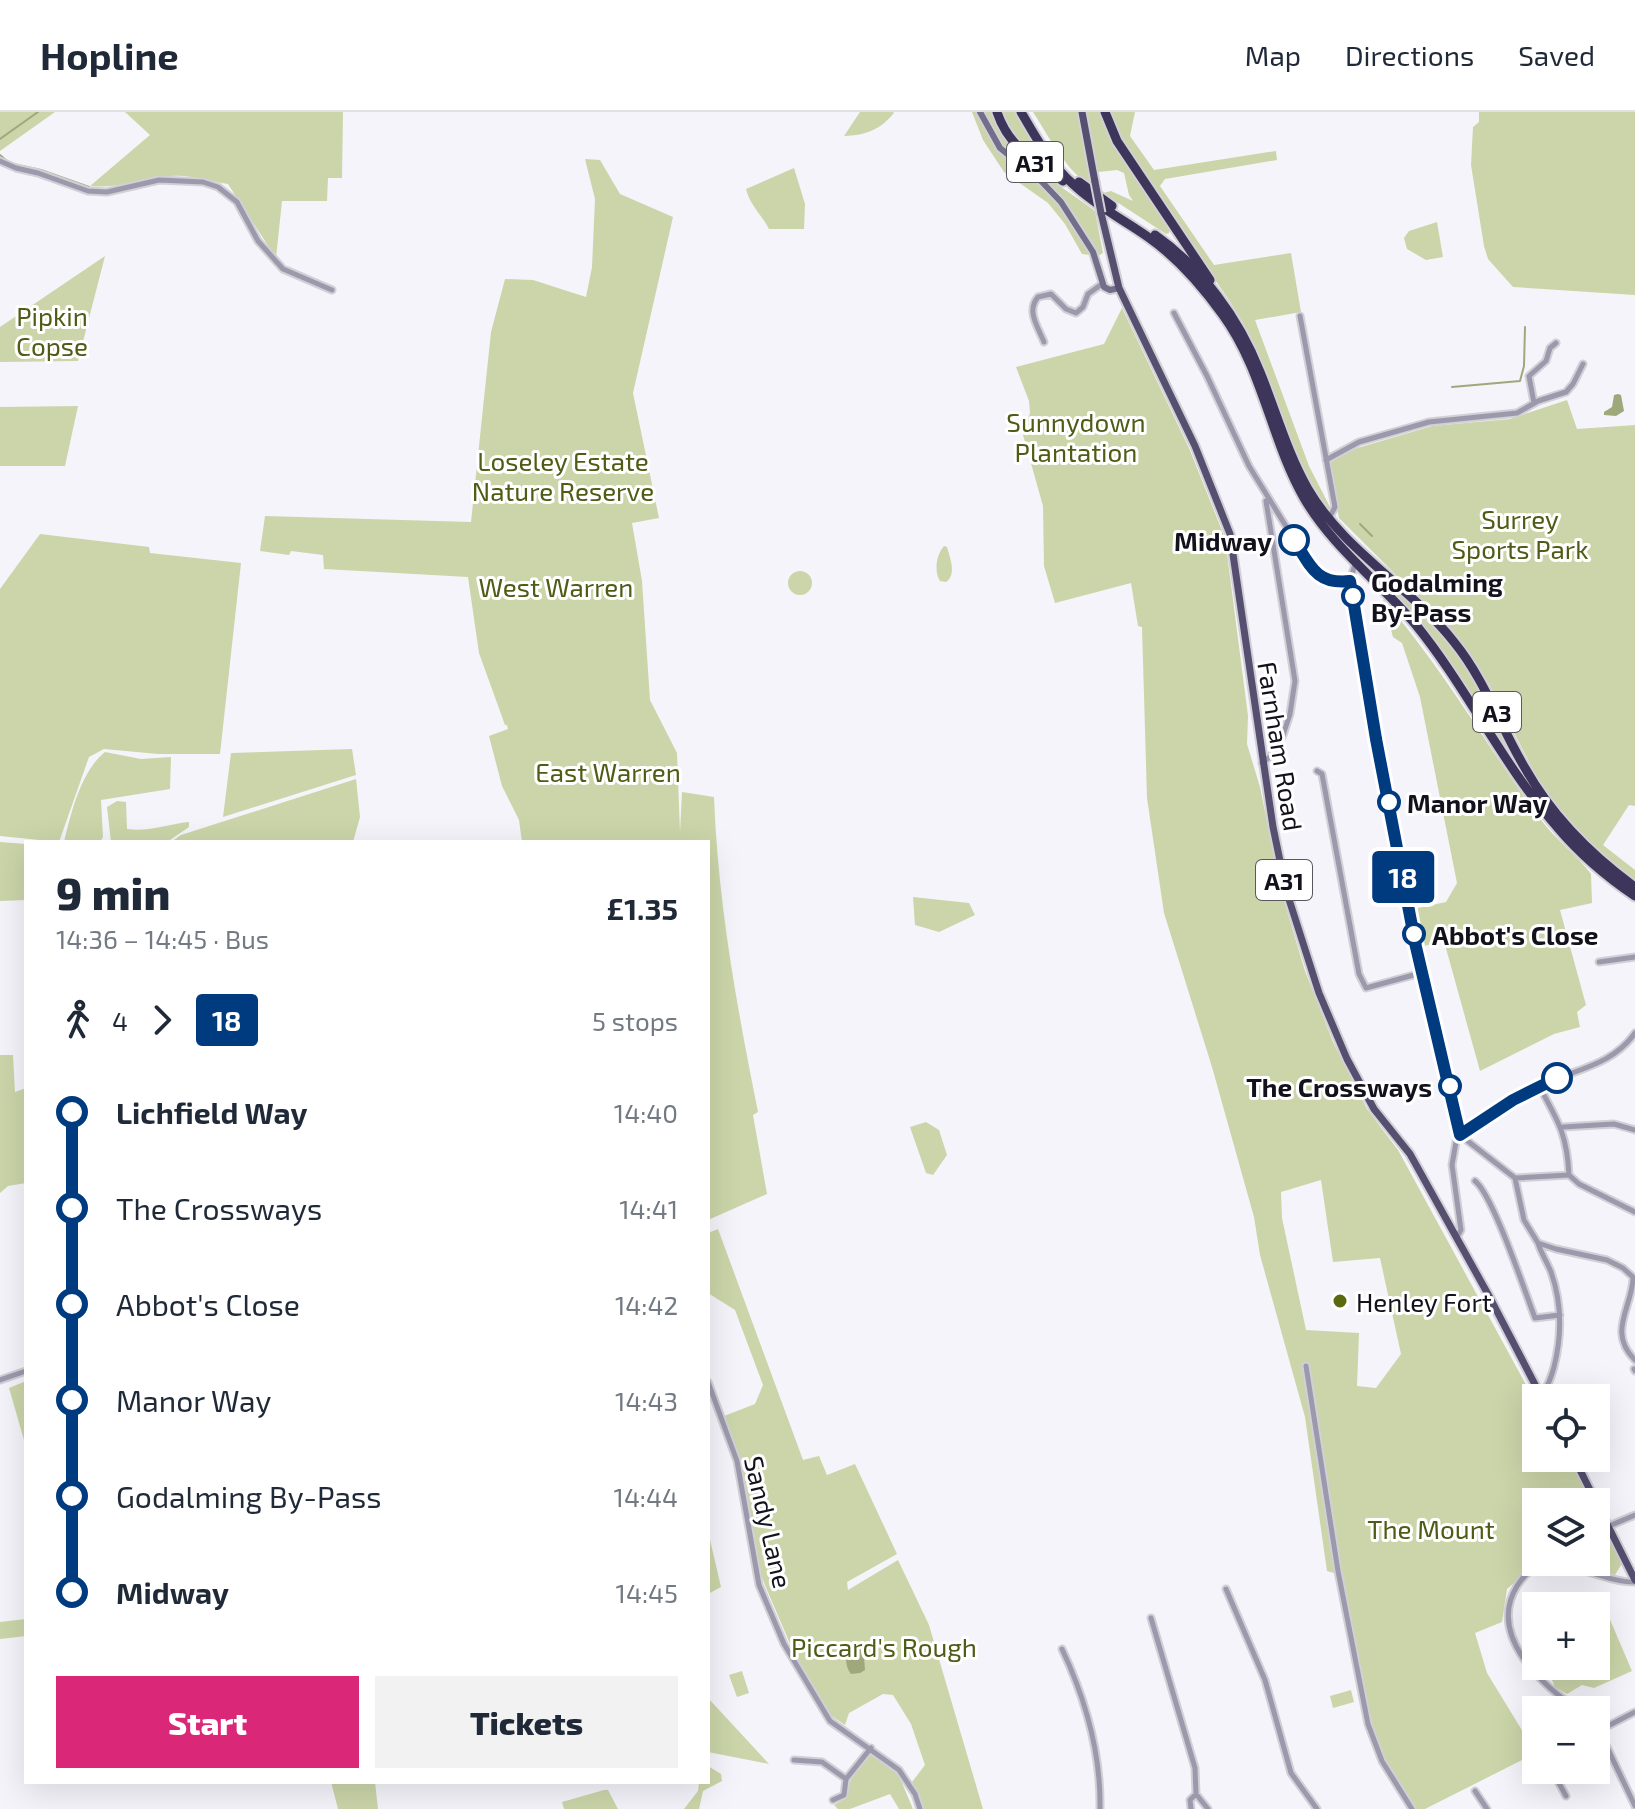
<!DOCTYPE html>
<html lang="en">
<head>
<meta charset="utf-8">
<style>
	body { margin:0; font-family:"Exo 2",sans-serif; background:#f2f2f3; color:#1f2937; height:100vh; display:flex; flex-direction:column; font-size:30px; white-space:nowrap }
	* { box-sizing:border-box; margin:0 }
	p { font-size:26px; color:#747a83 }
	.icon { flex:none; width:44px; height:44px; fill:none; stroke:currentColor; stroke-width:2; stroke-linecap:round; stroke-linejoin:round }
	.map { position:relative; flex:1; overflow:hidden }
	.details { position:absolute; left:24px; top:728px; width:686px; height:944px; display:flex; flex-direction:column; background:#fff; border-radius:0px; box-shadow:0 8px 32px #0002 }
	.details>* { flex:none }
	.badge { padding:0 16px; border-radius:6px; font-size:28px; line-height:52px }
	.controls { position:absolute; left:1522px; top:1272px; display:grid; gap:16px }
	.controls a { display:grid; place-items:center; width:88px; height:88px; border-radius:0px; background:#fff; box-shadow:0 8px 32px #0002; font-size:40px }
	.map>.badge { position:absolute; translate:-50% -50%; box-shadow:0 0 0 4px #fff }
	.legs { display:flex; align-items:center; gap:12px; height:88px; padding:0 32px; font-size:26px }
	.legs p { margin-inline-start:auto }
	.headline { display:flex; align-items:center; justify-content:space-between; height:136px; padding:0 32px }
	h1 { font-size:44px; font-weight:800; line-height:60px }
	.button { display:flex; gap:16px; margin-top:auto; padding:16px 32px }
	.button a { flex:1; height:92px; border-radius:0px; background:#db2777; color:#fff; font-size:32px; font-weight:800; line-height:92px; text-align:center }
	.button a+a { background:#f2f2f3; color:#1f2937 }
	ul { padding:0 32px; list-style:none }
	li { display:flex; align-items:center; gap:28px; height:96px; font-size:30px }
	li i { display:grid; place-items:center; width:12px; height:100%; margin:0 10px; background:currentColor }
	li i::after { content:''; width:20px; height:20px; margin:-10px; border:6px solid; border-radius:50%; background:#fff }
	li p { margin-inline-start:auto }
	li:first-child i { background:linear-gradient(#0000 50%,currentColor 0) }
	li:last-child i { background:linear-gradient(currentColor 50%,#0000 0) }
	header { display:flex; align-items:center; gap:48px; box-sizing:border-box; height:112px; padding:0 40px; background:#fff; border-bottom:2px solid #e0e1e3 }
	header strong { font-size:38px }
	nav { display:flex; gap:44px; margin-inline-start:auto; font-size:28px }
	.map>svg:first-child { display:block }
	.green { fill:#cbd5a9; fill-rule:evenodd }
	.water { fill:#9ea87b }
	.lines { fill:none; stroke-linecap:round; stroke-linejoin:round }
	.stream { stroke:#9ea87b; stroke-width:2 }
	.street-casing { stroke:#d1d0d6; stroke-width:9 }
	.secondary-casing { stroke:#d1d0d6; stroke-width:10 }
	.primary-casing { stroke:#d1d0d6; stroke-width:11 }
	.highway-casing { stroke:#d1d0d6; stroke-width:13 }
	.street { stroke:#9d99ad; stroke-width:5 }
	.secondary { stroke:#736e89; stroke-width:6 }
	.primary { stroke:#564f70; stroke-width:7 }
	.highway { stroke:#3e355a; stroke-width:9 }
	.primary-bridge-casing { stroke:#d1d0d6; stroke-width:11; stroke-linecap:butt }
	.primary-bridge { stroke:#564f70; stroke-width:7 }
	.line-1-casing { stroke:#fff; stroke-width:18 }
	.line-1 { stroke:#003b80; stroke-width:12 }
	.stop-1-dot { fill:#fff; stroke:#003b80; stroke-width:4 }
	.poi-dot { fill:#5a680f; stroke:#fff; stroke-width:3 }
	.labels { text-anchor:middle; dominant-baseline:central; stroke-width:6; stroke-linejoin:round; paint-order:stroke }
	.shield { fill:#fff; stroke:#5a585f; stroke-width:2 }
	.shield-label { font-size:24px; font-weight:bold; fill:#13111b }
	.park-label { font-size:26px; fill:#505c16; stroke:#fff }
	.stop-label { font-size:26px; font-weight:bold; fill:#13111b; stroke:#fff; text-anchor:start }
	.street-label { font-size:26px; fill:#13111b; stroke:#fff }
	.poi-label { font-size:26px; fill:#13111b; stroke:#fff; text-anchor:start }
</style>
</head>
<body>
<header>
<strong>Hopline</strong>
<nav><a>Map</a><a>Directions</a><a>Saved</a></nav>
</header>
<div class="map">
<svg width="1635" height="1697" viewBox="0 0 1635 1697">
	<rect width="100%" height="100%" fill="#f5f4fa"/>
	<path class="green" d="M0 0H55L0 39Z
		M125 0H343L342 66H328L327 89H282L276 146 228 72C210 69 189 62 171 64 143 66 118 77 90 74L150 23Z
		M860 0H893L894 1C880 18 866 23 844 24Z
		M972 0H993C1007 46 1058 71 1095 99L1103 141 1098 144 1082 142 1065 112 1048 91 1004 60 983 28Z
		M1001 0H1017L1057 62 1016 29Z
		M1033 0H1077L1090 71C1070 66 1045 18 1033 0Z
		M1086 0H1103L1110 24 1170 117 1169 121 1166 122 1103 81 1111 79 1133 89 1129 83 1124 61 1117 58 1098 60Z
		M1107 0H1135L1130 24 1154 58 1276 39 1277 48 1165 67 1160 74 1214 153 1291 141 1301 200 1255 208 1309 354 1331 397C1306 390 1273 277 1262 250 1250 219 1232 192 1213 165 1177 110 1136 59 1107 0Z
		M1479 0H1635V183L1513 175 1488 147 1484 134 1471 53 1473 15 1479 10Z
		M585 47 600 48 620 82 673 105 633 281 659 406 632 411 642 469 650 588 677 641 680 720 682 680 714 685C718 792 737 895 758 1000L753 1003 767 1082 708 1108V730H522L519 708 502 674 489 624 508 617 507 613H505L479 541 468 465 324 457 323 443 291 439 289 443 260 439 265 404 471 410 491 220 505 167 533 168 586 185 592 155 595 87Z
		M794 56 805 92 804 117H769C761 102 750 93 746 77Z
		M1437 110 1443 145 1426 148 1407 137 1404 126 1409 119Z
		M105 144 78 249 0 250V215Z
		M1122 196 1189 336 1225 426 1248 604 1247 632 1260 675 1281 779 1305 859 1333 930 1367 997 1398 1038 1536 1291V1346H1572L1595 1390H1536V1450H1596V1393L1614 1429 1621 1453 1615 1463 1553 1452 1532 1456 1507 1477 1502 1510 1475 1521 1487 1561 1536 1641 1425 1697H1413L1382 1644 1368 1601 1341 1463 1327 1459 1305 1305 1260 1143 1254 1105 1212 955 1164 801 1147 686 1142 515 1138 514 1131 471 1055 491 1044 454 1043 394 1023 323 1030 301 1029 289 1016 255 1104 232ZM1321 1068 1333 1150 1380 1146 1401 1242 1376 1276 1357 1274 1359 1221 1306 1218 1282 1106 1281 1080Z
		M1567 288 1577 317 1635 313V694L1629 693 1603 733 1635 758V769L1602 744 1566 708 1543 677 1489 572 1456 523 1339 406 1329 349 1344 340 1432 314 1510 307Z
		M78 294 65 354H0V295Z
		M40 422 149 435 150 441 241 451 220 642H158L104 637 89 645 59 730 0 724V477Z
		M1347 432C1388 470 1431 506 1465 551L1535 678 1533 679 1453 557Z
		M944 434 947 435C950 446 957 462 946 470L940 469C934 460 936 443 944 434Z
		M788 471a12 12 0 1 1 24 0a12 12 0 1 1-24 0Z
		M1384 488C1444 558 1487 635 1541 708 1556 728 1577 743 1591 762L1592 791 1560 798 1586 893 1577 900 1580 915 1554 922 1480 959 1444 829 1420 835 1413 797 1446 790 1457 771 1420 585 1402 531 1393 525 1385 496H1380L1379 493Z
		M352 637 356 663 223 705 231 641Z
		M105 640 141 647 171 645 170 677 101 688 103 725 100 730H64C71 701 81 659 105 640Z
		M356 667 360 705 353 730H171L181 723Z
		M117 689 126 690 127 717C149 720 168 712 189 710V715L167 730H111L107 695Z
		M0 730 26 732V788L0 789Z
		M913 785 969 791 975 803 939 820 915 813Z
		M0 943H13L15 980 26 976V1071L8 1074 0 1081Z
		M926 1010 939 1018 947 1043 933 1063 926 1061 910 1015Z
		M718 1117 803 1348 819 1344 827 1363 855 1352 897 1442 847 1470 848 1478 898 1448 929 1513 983 1697H922L912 1670 925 1653 911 1612 893 1583 883 1582 849 1601 845 1613 830 1603 800 1555 764 1471 756 1448 741 1358 724 1304 755 1292 763 1273 735 1198 708 1181V1121Z
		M26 1269V1335L9 1276Z
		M708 1419 721 1475 708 1482Z
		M1596 1498 1608 1503 1632 1559 1594 1576 1582 1573 1567 1582 1555 1575 1546 1554H1596Z
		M26 1507V1524L0 1527V1510Z
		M742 1559 749 1581 737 1585 729 1563Z
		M1351 1578 1354 1590 1333 1596 1330 1584Z
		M708 1586 769 1652 708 1640Z
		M871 1640 897 1659 913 1697H899L890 1682 850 1697H838L834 1693 845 1687 852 1664Z
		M708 1654 721 1662 722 1669 703 1679 699 1697H684L698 1679 699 1670H708Z
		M331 1670H375L378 1697H338Z
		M604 1678H608L618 1697H564L562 1690Z"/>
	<path class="water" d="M1618 282 1621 283 1624 299 1616 304 1604 303V300L1612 295 1614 283Z
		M851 1532 863 1533 865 1558 860 1561 851 1562C844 1554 845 1539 851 1532Z"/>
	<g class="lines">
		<path class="stream" d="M0 27 38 0
			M0 43 8 50
			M13 52 41 58 89 75
			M1452 275 1520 269 1524 254 1525 215
			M1360 412 1372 424"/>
		<defs>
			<path id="street" d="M0 49 16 56 38 61 88 79 107 80 159 68 203 70 218 75 237 90 258 129 283 157 332 178
				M1174 201 1207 264 1249 354 1311 455 1326 468 1350 469
				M1300 204 1335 395 1329 406
				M1044 230C1038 215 1026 199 1038 185L1051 182 1066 197 1076 201 1083 195 1088 182 1102 172
				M1534 291 1529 264 1546 249 1550 236 1556 231
				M1326 348 1359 330 1429 310 1517 301 1538 289 1566 280 1573 272 1583 252
				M1355 452 1350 469C1372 595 1392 721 1418 846 1430 904 1454 964 1460 1023L1515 1066 1524 1108 1538 1131 1556 1137 1607 1148 1623 1156 1635 1167
				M1262 651 1271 644 1283 623 1290 602 1295 569 1266 389
				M1317 659 1322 662 1359 862 1366 876 1421 861
				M1599 850 1635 845
				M1539 974C1558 1009 1567 1022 1569 1063
				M1563 1015 1614 1012 1635 1018
				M1515 1066 1569 1063 1579 1072 1635 1100
				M1475 1069C1493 1083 1525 1180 1535 1206L1560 1203
				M1457 1125 1461 1118 1452 1053 1457 1024C1483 1007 1510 989 1538 975 1573 957 1611 955 1635 921
				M1538 1131C1541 1141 1547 1150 1551 1160 1562 1191 1562 1223 1554 1255 1551 1265 1548 1276 1540 1283
				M1633 1166C1632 1196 1607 1220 1635 1248
				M1306 1254 1338 1459 1368 1612 1382 1649 1412 1697
				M1634 1257 1635 1259
				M0 1268 26 1259
				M708 1270 737 1349 759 1473 784 1532 830 1609 899 1658 915 1682 920 1697
				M1609 1414 1635 1403
				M1226 1477 1265 1568 1291 1661 1317 1697
				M1151 1506 1195 1656 1196 1682 1190 1688 1191 1697
				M1062 1537C1086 1588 1101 1640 1100 1697
				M1580 1598C1542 1575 1487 1523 1517 1474 1524 1463 1532 1454 1545 1452 1571 1449 1608 1471 1635 1470
				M1596 1612 1635 1694
				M1600 1618 1635 1600
				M1596 1643 1608 1638
				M794 1648 822 1650 846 1667
				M1563 1658 1554 1662 1566 1684
				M1475 1679 1487 1697
				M1196 1682 1208 1697
				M833 1688 844 1683 846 1667 871 1636"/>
			<path id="secondary" d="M980 0 1000 36 1042 70 1061 90 1093 140 1104 175 1110 178 1119 176"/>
			<path id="primary" d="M1082 0 1095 70
				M1101 101 1119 176 1195 334 1230 422 1273 715 1286 778 1319 881 1347 947 1374 997 1410 1042 1489 1184 1542 1286
				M1574 1346 1635 1468"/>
			<path id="highway" d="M997 0C1008 34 1034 49 1063 69
				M1021 0C1036 26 1051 53 1074 73 1096 94 1124 108 1148 125 1178 146 1202 174 1223 203 1263 258 1271 328 1304 386 1333 436 1379 469 1416 513 1468 577 1503 654 1558 716 1580 742 1607 765 1635 784
				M1105 0 1117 29 1210 168
				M1079 70 1112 94
				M1155 123C1202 156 1239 206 1260 260 1276 299 1287 340 1308 377 1344 439 1410 474 1454 530 1485 568 1500 614 1525 656 1552 704 1591 743 1635 775"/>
		</defs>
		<use href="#street" class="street-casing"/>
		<use href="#secondary" class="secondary-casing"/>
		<use href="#primary" class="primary-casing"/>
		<use href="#highway" class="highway-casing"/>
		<use href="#street" class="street"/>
		<use href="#secondary" class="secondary"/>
		<use href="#primary" class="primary"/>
		<use href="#highway" class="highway"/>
		<defs>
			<path id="primary-bridge" d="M1095 70 1101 101"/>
		</defs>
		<use href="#primary-bridge" class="primary-bridge-casing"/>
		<use href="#primary-bridge" class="primary-bridge"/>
	</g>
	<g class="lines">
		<defs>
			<path id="line-1" d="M1294 428C1310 453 1316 473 1350 469L1376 627 1416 835 1460 1023 1513 988 1557 966"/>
		</defs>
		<use href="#line-1" class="line-1-casing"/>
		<use href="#line-1" class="line-1"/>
	</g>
	<g class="stop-1-dot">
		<circle cx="1294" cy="428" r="14"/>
		<circle cx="1353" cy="484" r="10"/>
		<circle cx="1389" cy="690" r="10"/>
		<circle cx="1414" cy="822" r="10"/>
		<circle cx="1557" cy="966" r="14"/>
		<circle cx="1450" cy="974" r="10"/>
	</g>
	<circle class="poi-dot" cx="1340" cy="1189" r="8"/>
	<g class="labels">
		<g class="shield">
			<rect x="1007" y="30" width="56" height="40" rx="6"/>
			<rect x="1473" y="580" width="48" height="40" rx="6"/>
			<rect x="1256" y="748" width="56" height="40" rx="6"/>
		</g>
		<g class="shield-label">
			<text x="1035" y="50">A31</text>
			<text x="1497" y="600">A3</text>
			<text x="1284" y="768">A31</text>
		</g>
		<g class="park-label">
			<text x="52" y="203">Pipkin<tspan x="52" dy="30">Copse</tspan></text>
			<text x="1076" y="309">Sunnydown<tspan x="1076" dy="30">Plantation</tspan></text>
			<text x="563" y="348">Loseley Estate<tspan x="563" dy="30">Nature Reserve</tspan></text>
			<text x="1520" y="406">Surrey<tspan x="1520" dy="30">Sports Park</tspan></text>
			<text x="556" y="474">West Warren</text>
			<text x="608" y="659">East Warren</text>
			<text x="1431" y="1416">The Mount</text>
			<text x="884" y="1534">Piccard's Rough</text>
		</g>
		<g class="stop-label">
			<text x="1272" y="428" text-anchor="end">Midway</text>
			<text x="1371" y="469">Godalming<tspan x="1371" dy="30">By-Pass</tspan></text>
			<text x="1407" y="690">Manor Way</text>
			<text x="1432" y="822">Abbot's Close</text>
			<text x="1432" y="974" text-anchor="end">The Crossways</text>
		</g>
		<g class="street-label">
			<text transform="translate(1281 634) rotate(81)">Farnham Road</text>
			<text transform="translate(769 1410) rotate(77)">Sandy Lane</text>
		</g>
		<g class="poi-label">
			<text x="1356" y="1189">Henley Fort</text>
		</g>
	</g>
</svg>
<div class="controls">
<a><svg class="icon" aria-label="locate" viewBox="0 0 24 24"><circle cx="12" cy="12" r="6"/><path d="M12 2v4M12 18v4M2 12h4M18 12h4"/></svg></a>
<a><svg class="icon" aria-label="layers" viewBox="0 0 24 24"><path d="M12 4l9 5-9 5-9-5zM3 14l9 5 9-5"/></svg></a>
<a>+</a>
<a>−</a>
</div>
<b class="badge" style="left:1403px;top:765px;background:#003b80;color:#fff">18</b>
<section class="details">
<div class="headline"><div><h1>9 min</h1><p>14:36 – 14:45 · Bus</p></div><b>£1.35</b></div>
<div class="legs"><svg class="icon" aria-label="walk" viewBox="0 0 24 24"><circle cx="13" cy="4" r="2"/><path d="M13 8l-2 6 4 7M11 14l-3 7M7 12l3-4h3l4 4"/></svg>4<svg class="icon" aria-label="forward" viewBox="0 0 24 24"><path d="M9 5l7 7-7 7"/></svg><b class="badge" style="background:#003b80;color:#fff">18</b><p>5 stops</p></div>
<ul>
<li><i style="color:#003b80"></i><b>Lichfield Way</b><p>14:40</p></li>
<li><i style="color:#003b80"></i><span>The Crossways</span><p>14:41</p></li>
<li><i style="color:#003b80"></i><span>Abbot's Close</span><p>14:42</p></li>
<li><i style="color:#003b80"></i><span>Manor Way</span><p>14:43</p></li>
<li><i style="color:#003b80"></i><span>Godalming By-Pass</span><p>14:44</p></li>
<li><i style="color:#003b80"></i><b>Midway</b><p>14:45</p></li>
</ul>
<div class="button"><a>Start</a><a>Tickets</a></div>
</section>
</div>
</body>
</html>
